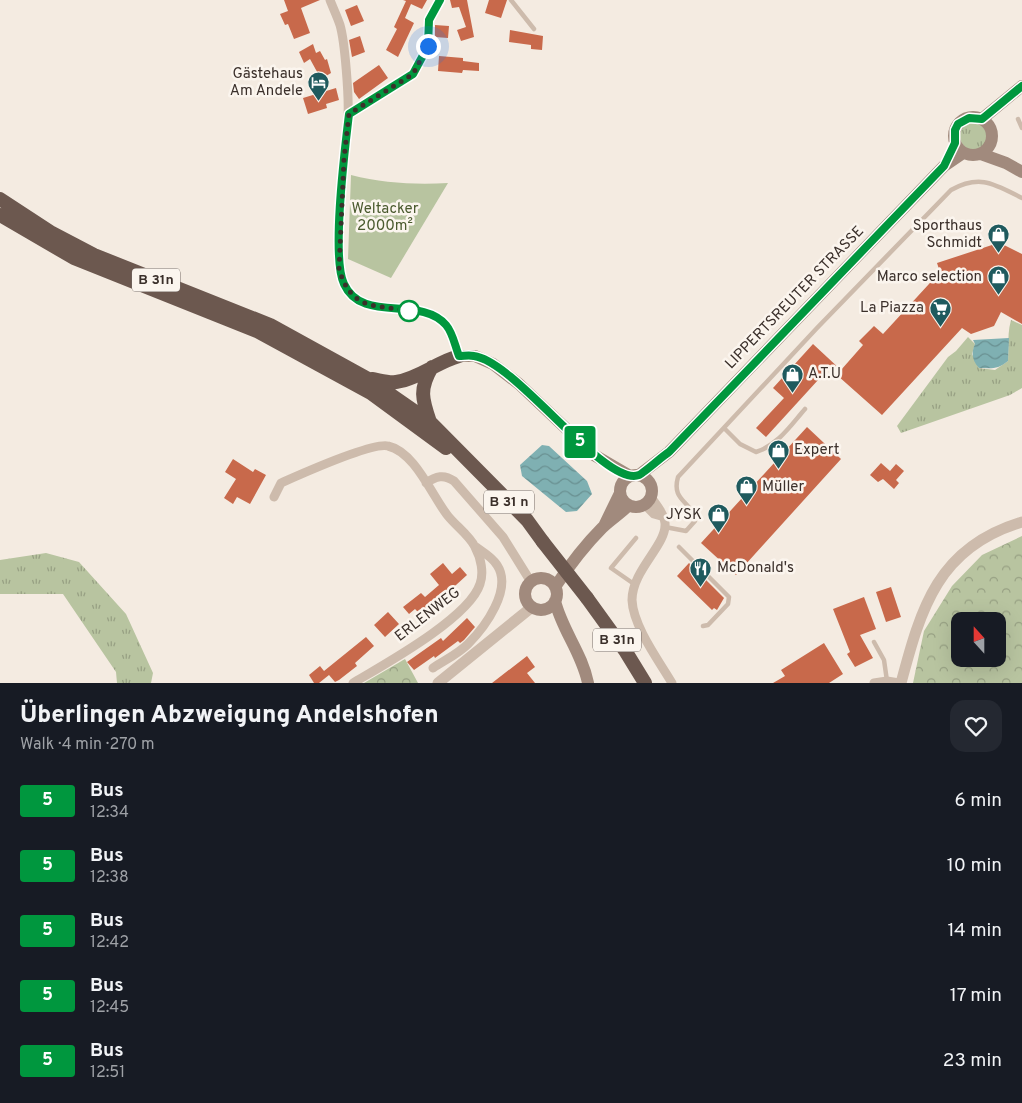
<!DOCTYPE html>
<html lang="en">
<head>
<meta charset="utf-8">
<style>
	body { margin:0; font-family:Overpass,sans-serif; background:#242831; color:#f1f3f6; height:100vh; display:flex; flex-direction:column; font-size:19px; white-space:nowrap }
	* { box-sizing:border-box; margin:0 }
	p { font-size:16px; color:#9ea1a6 }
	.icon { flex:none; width:28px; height:28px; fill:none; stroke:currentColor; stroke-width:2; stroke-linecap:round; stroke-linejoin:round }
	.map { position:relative; height:683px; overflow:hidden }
	.side { display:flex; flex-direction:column; background:#171b24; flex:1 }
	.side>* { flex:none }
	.badge { padding:0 10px; border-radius:4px; font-size:18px; line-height:32px }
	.needle { width:32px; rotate:339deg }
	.tools { position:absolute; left:951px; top:612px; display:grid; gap:10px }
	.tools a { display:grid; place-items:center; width:55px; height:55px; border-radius:10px; background:#171b24; box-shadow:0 5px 20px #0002; font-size:25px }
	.you { position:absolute; width:25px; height:25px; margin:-12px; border:4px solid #fff; border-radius:50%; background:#1a73e8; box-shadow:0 0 0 8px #1a73e833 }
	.map>.badge { position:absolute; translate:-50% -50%; box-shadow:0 0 0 2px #fff }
	.round { display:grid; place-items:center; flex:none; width:52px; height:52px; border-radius:15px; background:#242831 }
	.headline { display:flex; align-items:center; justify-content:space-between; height:85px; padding:0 20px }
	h1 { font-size:24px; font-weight:800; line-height:38px }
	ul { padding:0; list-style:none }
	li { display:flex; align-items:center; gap:15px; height:65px; padding:0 20px }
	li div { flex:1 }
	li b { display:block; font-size:19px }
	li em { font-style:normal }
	li .badge { min-width:55px; font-weight:700; text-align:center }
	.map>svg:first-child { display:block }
	.grass { fill:url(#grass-tufts) }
	.forest { fill:url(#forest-crowns); fill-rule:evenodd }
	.garden { fill:#b8c4a0 }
	.water { fill:url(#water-waves) }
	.building { fill:#c8694b }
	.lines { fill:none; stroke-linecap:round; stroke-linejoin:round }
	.service { stroke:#cdbbac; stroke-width:4.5 }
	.minor { stroke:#cdbbac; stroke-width:9 }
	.tertiary { stroke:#cdbbac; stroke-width:11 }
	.secondary { stroke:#a18a7d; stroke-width:12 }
	.trunk { stroke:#6c584f; stroke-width:14 }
	.trunk-bridge { stroke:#6c584f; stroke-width:14 }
	.line-casing { stroke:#fff; stroke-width:11 }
	.line { stroke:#00973e; stroke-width:8 }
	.walk { stroke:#3b302b; stroke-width:5; stroke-dasharray:0 9 }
	.stop-dot { fill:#fff; stroke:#00973e; stroke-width:2.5 }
	.labels { text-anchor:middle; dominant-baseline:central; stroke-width:5; stroke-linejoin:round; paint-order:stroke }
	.shield { fill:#fbf5ee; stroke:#756b66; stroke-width:1 }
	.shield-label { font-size:14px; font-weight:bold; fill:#3b302b }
	.poi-label { font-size:15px; fill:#3b302b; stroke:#fbf5ee; text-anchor:end }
	.park-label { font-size:15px; fill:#4a5a2e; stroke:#fbf5ee }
	.street-label { font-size:15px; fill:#3b302b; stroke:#fbf5ee }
</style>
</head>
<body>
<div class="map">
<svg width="1022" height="683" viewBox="0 0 1022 683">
	<defs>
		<pattern id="grass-tufts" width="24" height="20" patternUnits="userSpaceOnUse" patternTransform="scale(1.25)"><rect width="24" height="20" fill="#b8c4a0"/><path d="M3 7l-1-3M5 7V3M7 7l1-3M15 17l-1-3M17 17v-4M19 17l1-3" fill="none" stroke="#97a083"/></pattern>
		<pattern id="forest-crowns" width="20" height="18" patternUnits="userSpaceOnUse" patternTransform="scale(1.25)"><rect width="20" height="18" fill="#b8c4a0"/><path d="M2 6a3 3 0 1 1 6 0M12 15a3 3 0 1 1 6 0" fill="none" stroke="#97a083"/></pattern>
		<pattern id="water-waves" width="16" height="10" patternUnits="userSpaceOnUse" patternTransform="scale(1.25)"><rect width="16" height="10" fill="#7fb0b2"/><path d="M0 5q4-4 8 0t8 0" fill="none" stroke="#699091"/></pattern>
	</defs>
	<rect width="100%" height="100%" fill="#f4ebe1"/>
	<path class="grass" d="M960 136a14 14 0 1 1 28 0a14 14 0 1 1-28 0Z
		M1011 320 1022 325V388L1010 395 901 433 897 426 948 357 956 351 968 337 975 344 972 354 979 368 995 370 1008 361C1009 347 1007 334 1011 320Z
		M46 553 79 562 126 614 153 673 151 683H117L116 672 63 594H0V560Z"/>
	<path class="forest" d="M1022 536V683H913L924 631 952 586 982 555ZM998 621V659H960V621Z
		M405 659 418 683H364Z"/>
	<path class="garden" d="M351 175C383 183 415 185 448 183L391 278 348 259Z"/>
	<path class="water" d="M1009 338 1008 361C997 370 992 368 979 368 972 360 971 353 975 344L973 340Z
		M542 445 549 446 587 481 592 494 577 511 566 512 522 476 520 465Z"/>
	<path class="building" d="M284 0H320L301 8 310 33 294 39 288 24 285 25 280 14 288 11Z
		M403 0H427L422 9 411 4 405 18 414 23 398 57 386 50 397 29 394 27 406 1Z
		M450 0H467L474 37 461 41 457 30 466 27 459 7 452 8Z
		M489 0H507L501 18 485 13Z
		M357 5 364 21 351 26 345 10Z
		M435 25 449 26 448 38 435 37Z
		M510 30 543 36 542 50 531 49V45L509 42Z
		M360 36 365 52 352 57 349 40Z
		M313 44 316 53 320 51 325 60 327 59 331 73 321 79 310 59 304 63 299 52Z
		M439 56 463 58V61L479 63V71L463 70 462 73 438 71Z
		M379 65 388 78 359 99 354 92 353 83Z
		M336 88 339 100 326 104 327 108 308 114 303 98Z
		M996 241 1022 254V324L1001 312 994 326 971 334 962 328 882 415 829 368 766 437 756 428 784 398 773 388 813 344 841 370 863 345 859 341 874 326 883 334 940 272 937 263 995 244Z
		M807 427 841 459 736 575 701 543Z
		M233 459 253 472 255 469 266 475 250 504 237 497 233 504 224 498 236 479 225 472Z
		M881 463 890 471 896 464 904 471 896 480 899 483 894 489 883 479 878 482 870 475Z
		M443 563 452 574 460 567 467 575 422 616 415 609 409 614 403 607 421 593 425 597 439 585 430 574Z
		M689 563 724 598 717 610 714 608 712 610 677 576Z
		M891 587 901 617 886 622 876 592Z
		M864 597 876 629 860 635 873 658 855 667 847 654 850 652 833 609Z
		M388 612 399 624 385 637 374 625Z
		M467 618 475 627 464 640 460 643 458 641 435 658 434 656 414 670 407 662 441 638 443 641Z
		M366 637 374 646 355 663 357 666 339 680 335 682 329 675 319 683H314L309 675 320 666 324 671Z
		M824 643 843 674 829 683H773L785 676 781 670Z
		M527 656 535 667 527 673 535 683H492Z"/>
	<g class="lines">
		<path class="service" d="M511 0 534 29
			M1018 119 1022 128
			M724 428 740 444 756 452C778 445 791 425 805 409
			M665 527 686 531 695 521C692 500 671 502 678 477L817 328 951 190C980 174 994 184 1022 198
			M679 547 729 597 728 604 708 625 703 626
			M634 584 611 568 636 538
			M874 642 884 660 887 681"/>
		<path class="minor" d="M330 0C333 8 337 16 340 25 345 42 349 97 348 115 347 152 330 256 344 285 363 324 420 295 446 325 453 333 455 346 459 356
			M349 114 413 74 428 46 429 20 440 0
			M426 483C436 476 444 474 454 481L503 537 531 582
			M650 496C656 504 664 514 665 523 667 545 632 570 632 600 633 626 659 661 672 683
			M274 497 281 483C299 475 372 442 388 446 415 452 432 496 448 516 456 526 470 536 475 547 481 558 484 573 480 584 469 618 385 664 353 683
			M644 504 654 514 661 516
			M433 668C445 660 458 654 468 644 485 627 513 589 497 565 492 557 483 552 476 547
			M874 683 887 681 899 683"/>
		<path class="tertiary" d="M438 683 532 607
			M901 683C921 608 938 547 1022 522"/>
		<path class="secondary" d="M954 136a19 19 0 1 1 38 0a19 19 0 1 1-38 0Z
			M982 119 1022 86
			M981 154 1006 163 1022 172
			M459 356H475L493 364 519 384 594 455 630 476
			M639 475 669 452 944 166 963 153
			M620 491a16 16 0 1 1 32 0a16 16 0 1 1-32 0Z
			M604 526 620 493
			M525 594a16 16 0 1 1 32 0a16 16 0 1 1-32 0Z
			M555 587C569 566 584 546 602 528 610 520 620 514 629 505
			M555 601C562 630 582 653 588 683"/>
		<path class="trunk" d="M0 199 52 233 94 255 270 325 368 379 430 422 527 520 543 542
			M0 215 74 258 259 332 371 393 446 448
			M372 379C379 380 388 383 396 382 418 379 437 362 459 356
			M430 422C422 399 419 389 432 367
			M587 598 626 652 645 683"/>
		<path class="trunk-bridge" d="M543 542 587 598"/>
	</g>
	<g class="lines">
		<defs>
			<path id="line" d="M440 0 429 20 428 46 413 74 349 114C345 148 331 257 344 284 362 324 420 295 446 325 453 333 455 346 459 356 464 356 469 355 474 356 517 362 605 488 639 475 642 474 664 455 669 452L944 166 955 143V130L958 124 969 118 982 119 1022 86"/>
		</defs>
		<use href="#line" class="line-casing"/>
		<use href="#line" class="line"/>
		<path class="walk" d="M409 311C373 304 352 311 339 269L344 159 349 114 413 74 428 46"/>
	</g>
	<defs>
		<symbol id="hotel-pin" viewBox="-11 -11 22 30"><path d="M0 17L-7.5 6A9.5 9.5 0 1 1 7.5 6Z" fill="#1f5a5e" stroke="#fbf5ee"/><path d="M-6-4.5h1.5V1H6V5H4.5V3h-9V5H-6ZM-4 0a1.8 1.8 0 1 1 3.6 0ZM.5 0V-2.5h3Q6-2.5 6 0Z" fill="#fff"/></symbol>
		<symbol id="shop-pin" viewBox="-11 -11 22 30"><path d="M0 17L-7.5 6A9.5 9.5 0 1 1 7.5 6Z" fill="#1f5a5e" stroke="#fbf5ee"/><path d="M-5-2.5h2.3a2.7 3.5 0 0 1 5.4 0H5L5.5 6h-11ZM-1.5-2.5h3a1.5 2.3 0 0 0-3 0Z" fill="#fff"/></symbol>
		<symbol id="supermarket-pin" viewBox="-11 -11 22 30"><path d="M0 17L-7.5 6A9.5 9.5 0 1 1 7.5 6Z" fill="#1f5a5e" stroke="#fbf5ee"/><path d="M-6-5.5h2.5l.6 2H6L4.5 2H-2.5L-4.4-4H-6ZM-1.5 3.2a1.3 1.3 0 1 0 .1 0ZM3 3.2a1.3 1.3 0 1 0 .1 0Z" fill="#fff"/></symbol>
		<symbol id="restaurant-pin" viewBox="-11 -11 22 30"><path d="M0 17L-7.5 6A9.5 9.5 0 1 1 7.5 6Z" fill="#1f5a5e" stroke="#fbf5ee"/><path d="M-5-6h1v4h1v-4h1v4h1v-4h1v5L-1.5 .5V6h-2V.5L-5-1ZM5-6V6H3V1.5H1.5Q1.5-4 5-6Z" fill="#fff"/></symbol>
	</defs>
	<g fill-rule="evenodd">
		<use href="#hotel-pin" x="306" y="70" width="25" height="34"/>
		<use href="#shop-pin" x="986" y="222" width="25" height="34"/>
		<use href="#shop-pin" x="986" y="264" width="25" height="34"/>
		<use href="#supermarket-pin" x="928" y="296" width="25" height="34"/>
		<use href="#shop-pin" x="780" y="362" width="25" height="34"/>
		<use href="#shop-pin" x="766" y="438" width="25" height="34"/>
		<use href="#shop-pin" x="734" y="474" width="25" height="34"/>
		<use href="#shop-pin" x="706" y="502" width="25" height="34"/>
		<use href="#restaurant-pin" x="688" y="556" width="25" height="34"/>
	</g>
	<circle class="stop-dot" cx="409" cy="311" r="10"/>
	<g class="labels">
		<g class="shield">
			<rect x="132" y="268.5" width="48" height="23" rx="4"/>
			<rect x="484" y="490.5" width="50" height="23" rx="4"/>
			<rect x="593" y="628.5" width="48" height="23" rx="4"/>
		</g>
		<g class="shield-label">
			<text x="156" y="280">B 31n</text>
			<text x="509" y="502">B 31 n</text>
			<text x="617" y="640">B 31n</text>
		</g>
		<g class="poi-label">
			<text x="303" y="74">Gästehaus<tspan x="303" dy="17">Am Andele</tspan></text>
			<text x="982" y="226">Sporthaus<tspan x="982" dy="17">Schmidt</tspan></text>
			<text x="982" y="277">Marco selection</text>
			<text x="924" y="308">La Piazza</text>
			<text x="808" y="374" text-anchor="start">A.T.U</text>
			<text x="794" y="450" text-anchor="start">Expert</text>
			<text x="762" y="487" text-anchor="start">Müller</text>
			<text x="702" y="515">JYSK</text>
			<text x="717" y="568" text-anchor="start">McDonald's</text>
		</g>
		<g class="park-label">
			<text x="385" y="209">Weltacker<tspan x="385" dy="17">2000m²</tspan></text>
		</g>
		<g class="street-label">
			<text transform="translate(795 298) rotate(-46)">LIPPERTSREUTER STRASSE</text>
			<text transform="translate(428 615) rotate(-38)">ERLENWEG</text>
		</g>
	</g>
</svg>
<div class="tools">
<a><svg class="needle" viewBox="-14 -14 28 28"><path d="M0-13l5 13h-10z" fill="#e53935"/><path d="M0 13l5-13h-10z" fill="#9ea1a6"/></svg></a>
</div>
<div class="you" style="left:428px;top:46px"></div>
<b class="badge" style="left:580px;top:442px;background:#00973e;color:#fff">5</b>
</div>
<section class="side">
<div class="headline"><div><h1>Überlingen Abzweigung Andelshofen</h1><p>Walk · 4 min · 270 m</p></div><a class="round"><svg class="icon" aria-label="heart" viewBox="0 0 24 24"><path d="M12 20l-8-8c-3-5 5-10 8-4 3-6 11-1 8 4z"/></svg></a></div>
<ul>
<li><span class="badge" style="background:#00973e;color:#fff">5</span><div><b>Bus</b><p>12:34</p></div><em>6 min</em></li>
<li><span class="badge" style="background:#00973e;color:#fff">5</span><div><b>Bus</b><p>12:38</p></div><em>10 min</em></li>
<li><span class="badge" style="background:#00973e;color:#fff">5</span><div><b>Bus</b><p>12:42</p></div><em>14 min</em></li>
<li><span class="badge" style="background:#00973e;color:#fff">5</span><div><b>Bus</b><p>12:45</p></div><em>17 min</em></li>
<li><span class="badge" style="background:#00973e;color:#fff">5</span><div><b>Bus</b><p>12:51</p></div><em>23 min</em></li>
</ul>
</section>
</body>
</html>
